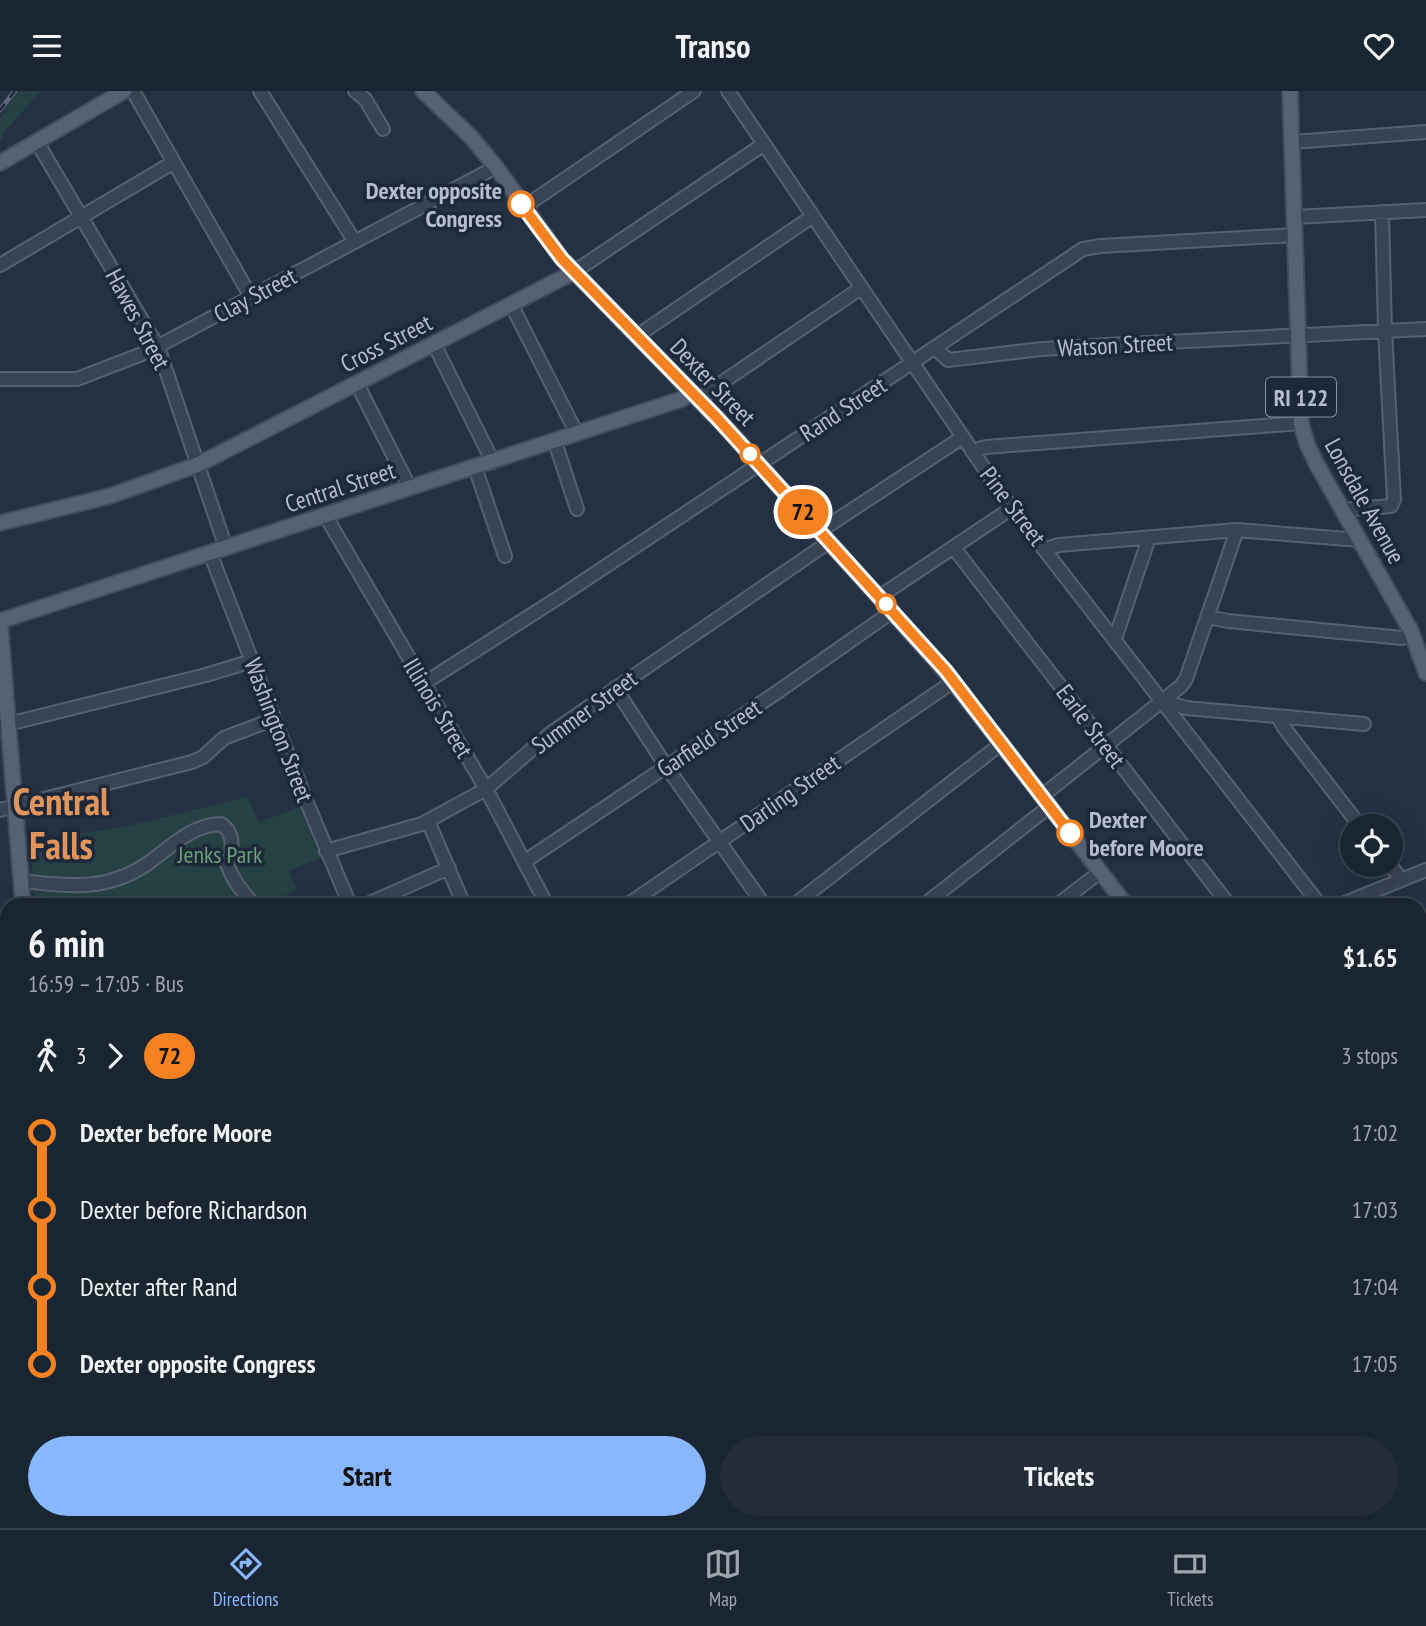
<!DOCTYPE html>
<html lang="en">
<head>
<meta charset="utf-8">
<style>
	body { margin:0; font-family:"PT Sans Narrow",sans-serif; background:#232d3a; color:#f1f3f6; height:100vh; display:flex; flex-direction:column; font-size:26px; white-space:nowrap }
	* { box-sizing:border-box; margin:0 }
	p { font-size:23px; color:#9fa5ac }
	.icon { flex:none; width:38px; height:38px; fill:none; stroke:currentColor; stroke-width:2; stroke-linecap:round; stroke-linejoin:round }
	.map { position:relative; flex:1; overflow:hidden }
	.drawer { position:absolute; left:0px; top:807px; width:1426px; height:632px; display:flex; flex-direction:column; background:#1a2532; border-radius:21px 21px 0 0; box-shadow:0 7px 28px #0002,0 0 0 2px #38424d }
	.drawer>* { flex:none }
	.badge { padding:0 14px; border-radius:23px; font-size:24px; line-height:46px }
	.controls { position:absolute; left:1340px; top:723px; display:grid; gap:14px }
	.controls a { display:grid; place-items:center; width:63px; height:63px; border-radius:50%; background:#1a2532; box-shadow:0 7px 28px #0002,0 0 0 2px #38424d; font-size:35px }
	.map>.badge { position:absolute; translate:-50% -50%; box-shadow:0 0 0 4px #fff }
	.legs { display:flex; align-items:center; gap:10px; height:77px; padding:0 28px; font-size:23px }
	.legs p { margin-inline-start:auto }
	.summary { display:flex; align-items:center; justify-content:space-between; height:119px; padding:0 28px }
	h1 { font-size:38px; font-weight:700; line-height:52px }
	.button { display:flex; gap:14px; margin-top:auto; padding:14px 28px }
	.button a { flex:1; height:80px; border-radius:42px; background:#88b7ff; color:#111; font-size:28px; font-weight:700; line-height:80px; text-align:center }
	.button a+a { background:#232d3a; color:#f1f3f6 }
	ul { padding:0 28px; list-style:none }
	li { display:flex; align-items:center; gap:24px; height:77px; font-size:26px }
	li i { display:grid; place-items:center; width:10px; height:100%; margin:0 9px; background:currentColor }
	li i::after { content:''; width:18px; height:18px; margin:-9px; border:5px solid; border-radius:50%; background:#1a2532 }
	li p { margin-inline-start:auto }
	li:first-child i { background:linear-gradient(#0000 50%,currentColor 0) }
	li:last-child i { background:linear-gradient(currentColor 50%,#0000 0) }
	header { display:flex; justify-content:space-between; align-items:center; height:91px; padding:0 28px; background:#1a2532; font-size:32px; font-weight:700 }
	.dock { display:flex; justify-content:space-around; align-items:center; height:98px; border-top:2px solid #38424d; background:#1a2532; font-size:19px; color:#9fa5ac }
	.dock a { display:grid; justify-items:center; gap:4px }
	.dock .selected { color:#88b7ff }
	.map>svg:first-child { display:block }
	.green { fill:#254144 }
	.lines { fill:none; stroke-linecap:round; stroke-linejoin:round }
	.minor-casing { stroke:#566170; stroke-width:16 }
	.major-casing { stroke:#424c5c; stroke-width:18 }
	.minor { stroke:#384353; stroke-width:12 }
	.major { stroke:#566273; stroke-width:14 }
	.rail-casing { stroke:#5a677a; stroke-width:5 }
	.rail { stroke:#1d2838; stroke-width:2.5; stroke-dasharray:8; stroke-linecap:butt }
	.line-1-casing { stroke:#fff; stroke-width:16 }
	.line-1 { stroke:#f58220; stroke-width:10 }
	.stop-1-dot { fill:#fff; stroke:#f58220; stroke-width:3.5 }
	.labels { text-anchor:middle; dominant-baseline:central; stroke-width:7; stroke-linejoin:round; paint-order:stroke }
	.shield { fill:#1d2838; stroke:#8791a0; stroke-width:2 }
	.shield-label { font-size:23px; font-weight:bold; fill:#b5becd }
	.stop-label { font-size:24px; font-weight:bold; fill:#b5becd; stroke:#1d2838; text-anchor:end }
	.street-label { font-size:24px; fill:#b5becd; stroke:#1d2838 }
	.park-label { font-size:24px; fill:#6aa076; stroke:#1d2838 }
	.town-label { font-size:38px; font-weight:bold; fill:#e0955d; stroke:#1d2838 }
</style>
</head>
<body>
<header><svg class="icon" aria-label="menu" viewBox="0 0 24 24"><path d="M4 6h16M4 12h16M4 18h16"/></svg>Transo<svg class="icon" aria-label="heart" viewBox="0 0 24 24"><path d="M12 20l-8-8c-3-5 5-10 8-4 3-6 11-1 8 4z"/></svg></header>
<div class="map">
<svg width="1426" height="1437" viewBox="0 0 1426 1437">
	<rect width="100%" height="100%" fill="#233143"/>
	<path class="green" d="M17 0H41L5 40 0 51V28Z
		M247 706 259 731 300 716 321 767 289 780 297 799 264 814H35L30 751 132 734Z
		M1159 1432H1414L1419 1437H1152Z"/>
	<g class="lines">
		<defs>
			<path id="minor" d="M133 0 251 206
				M260 0 355 151
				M355 0 365 8 383 38
				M728 0 1005 408 1320 814
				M37 51 158 256 226 457
				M1292 51 1426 41
				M524 116 694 0
				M1295 126 1426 119
				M0 174 174 71
				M574 181 764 53
				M511 213 577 343
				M637 245 813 125
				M434 253 493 371
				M936 258 948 269 1042 258 1108 254 1426 238
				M0 288H77L147 261 496 76
				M357 293 410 397
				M700 309 711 299 861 197
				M555 351 577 418
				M972 360 986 356 1301 332
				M475 376 505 465
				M1341 419 1391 415 1394 409 1385 240 1382 121
				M325 424 486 698 547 814
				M820 440 963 346
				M954 457 1229 814
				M1046 458 1059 454 1237 439 1359 449
				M210 462 305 707 350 814
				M879 506 1012 417
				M1208 526 1228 530 1402 547 1413 544
				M1115 548 1149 447
				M423 593 561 505 1083 158 1101 155 1295 144
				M615 597 666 675 764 814
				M1164 610 1186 617 1364 633
				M1278 626 1285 638 1360 735
				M0 635 206 584 252 570
				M1042 705 1181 595 1186 588 1237 439
				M0 719 192 671 203 666 224 647 274 628
				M428 730 464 814
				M326 760 422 733 486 698 552 641 829 451
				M524 771 776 602 893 520
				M1390 774 1401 788
				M22 790C69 795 105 801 147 773 170 757 190 734 221 733 235 742 233 760 227 773 233 790 242 800 254 814
				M365 814 449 777
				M627 814 954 590
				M794 814 1002 652
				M924 814 1050 715
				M1057 814 1100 781
				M1340 814 1426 779
				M0 843H7
				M0 931H7
				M0 1020H7
				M0 1064 7 1063
				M0 1191 7 1190
				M1419 1236 1426 1247
				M1419 1273 1426 1266
				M0 1333 7 1331
				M1419 1404 1426 1396
				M340 1432V1437
				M782 1432 785 1437
				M884 1432 888 1437
				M41 1437 74 1432
				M182 1437 214 1432
				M651 1437 661 1432
				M1030 1437 1035 1432"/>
			<path id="major" d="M423 0 471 46 496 76 562 168 732 343 945 580 1126 814
				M1290 0 1301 332 1307 353 1316 372 1411 540 1426 582
				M0 72 124 0
				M0 432 110 405 197 374 574 181
				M0 530 682 308 692 301
				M0 531 23 814
				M1419 954 1426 950
				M1419 1067 1426 1070
				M74 1432 75 1437
				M909 1437 915 1432"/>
		</defs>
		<use href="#minor" class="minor-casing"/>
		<use href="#major" class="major-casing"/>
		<use href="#minor" class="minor"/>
		<use href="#major" class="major"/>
		<defs>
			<path id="rail" d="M0 19 15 0"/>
		</defs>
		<use href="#rail" class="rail-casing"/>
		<use href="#rail" class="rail"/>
	</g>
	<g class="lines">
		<defs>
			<path id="line-1" d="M521 113 562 168 717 327 946 580 1070 742"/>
		</defs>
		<use href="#line-1" class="line-1-casing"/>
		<use href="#line-1" class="line-1"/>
	</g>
	<g class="stop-1-dot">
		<circle cx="521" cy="113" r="12"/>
		<circle cx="750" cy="363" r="9"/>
		<circle cx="886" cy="513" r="9"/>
		<circle cx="1070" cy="742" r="12"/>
	</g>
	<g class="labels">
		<rect class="shield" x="1266" y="286.5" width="70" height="39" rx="5"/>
		<g class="shield-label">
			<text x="1301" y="306">RI 122</text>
		</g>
		<g class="stop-label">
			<text x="502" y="99">Dexter opposite<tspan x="502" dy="28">Congress</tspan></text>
			<text x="1089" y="728" text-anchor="start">Dexter<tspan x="1089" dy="28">before Moore</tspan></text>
		</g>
		<g class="street-label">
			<text transform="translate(255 204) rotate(-28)">Clay Street</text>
			<text transform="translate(138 228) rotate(62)">Hawes Street</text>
			<text transform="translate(386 252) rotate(-27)">Cross Street</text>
			<text transform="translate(1115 254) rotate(-3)">Watson Street</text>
			<text transform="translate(713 291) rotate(46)">Dexter Street</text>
			<text transform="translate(843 318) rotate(-33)">Rand Street</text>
			<text transform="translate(340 396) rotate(-18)">Central Street</text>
			<text transform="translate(1365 410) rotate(61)">Lonsdale Avenue</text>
			<text transform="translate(1013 415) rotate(53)">Pine Street</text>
			<text transform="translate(438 617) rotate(59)">Illinois Street</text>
			<text transform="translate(584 621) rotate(-36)">Summer Street</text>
			<text transform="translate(1091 635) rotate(53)">Earle Street</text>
			<text transform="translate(279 639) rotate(69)">Washington Street</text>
			<text transform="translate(709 647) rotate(-34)">Garfield Street</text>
			<text transform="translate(790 702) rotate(-35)">Darling Street</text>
		</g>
		<g class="park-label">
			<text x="220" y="763">Jenks Park</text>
		</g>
		<g class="town-label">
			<text x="61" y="709">Central<tspan x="61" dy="44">Falls</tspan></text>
		</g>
	</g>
</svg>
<div class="controls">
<a><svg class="icon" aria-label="locate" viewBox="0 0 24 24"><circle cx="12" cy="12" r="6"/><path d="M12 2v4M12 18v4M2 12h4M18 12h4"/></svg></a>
</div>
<b class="badge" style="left:803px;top:421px;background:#f58220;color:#111">72</b>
<section class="drawer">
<div class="summary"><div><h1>6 min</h1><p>16:59 – 17:05 · Bus</p></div><b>$1.65</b></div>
<div class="legs"><svg class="icon" aria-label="walk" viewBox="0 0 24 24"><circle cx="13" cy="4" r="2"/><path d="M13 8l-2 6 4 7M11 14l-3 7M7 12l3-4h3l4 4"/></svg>3<svg class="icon" aria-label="forward" viewBox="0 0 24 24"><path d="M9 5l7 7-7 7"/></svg><b class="badge" style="background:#f58220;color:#111">72</b><p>3 stops</p></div>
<ul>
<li><i style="color:#f58220"></i><b>Dexter before Moore</b><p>17:02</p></li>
<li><i style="color:#f58220"></i><span>Dexter before Richardson</span><p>17:03</p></li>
<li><i style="color:#f58220"></i><span>Dexter after Rand</span><p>17:04</p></li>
<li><i style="color:#f58220"></i><b>Dexter opposite Congress</b><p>17:05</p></li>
</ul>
<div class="button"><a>Start</a><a>Tickets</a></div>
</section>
</div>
<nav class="dock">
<a class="selected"><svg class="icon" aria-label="directions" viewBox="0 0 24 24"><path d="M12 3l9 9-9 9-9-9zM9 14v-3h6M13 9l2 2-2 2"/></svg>Directions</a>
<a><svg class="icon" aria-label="map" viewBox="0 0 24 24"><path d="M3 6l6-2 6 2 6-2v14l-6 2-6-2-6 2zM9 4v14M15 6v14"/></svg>Map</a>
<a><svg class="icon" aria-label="tickets" viewBox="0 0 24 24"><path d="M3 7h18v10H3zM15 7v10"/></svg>Tickets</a>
</nav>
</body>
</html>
